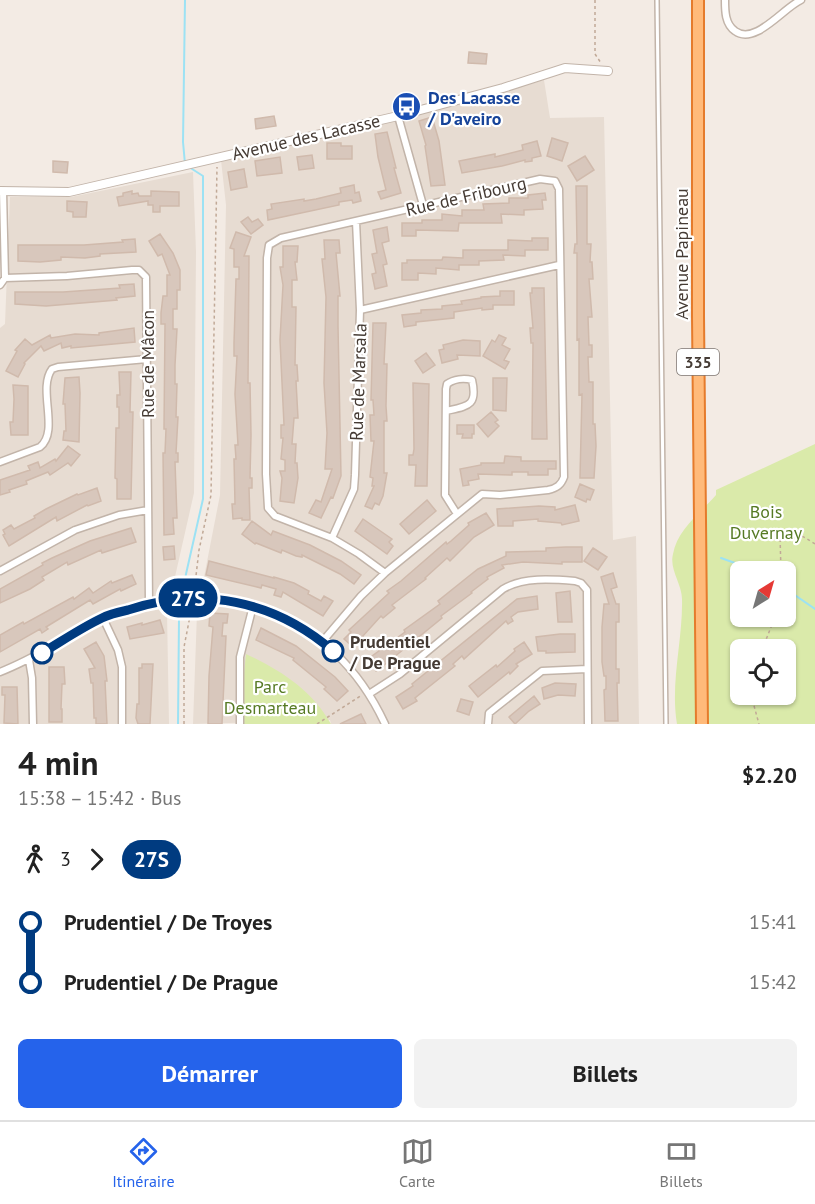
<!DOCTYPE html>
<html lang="fr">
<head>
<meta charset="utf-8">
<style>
	body { margin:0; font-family:"PT Sans",sans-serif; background:#f2f2f2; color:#222; height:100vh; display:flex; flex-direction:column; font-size:22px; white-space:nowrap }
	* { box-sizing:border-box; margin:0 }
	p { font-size:20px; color:#767676 }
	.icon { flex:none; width:33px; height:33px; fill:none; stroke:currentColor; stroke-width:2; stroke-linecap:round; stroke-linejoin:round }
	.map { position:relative; height:724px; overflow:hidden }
	.panel { display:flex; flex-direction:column; background:#fff; flex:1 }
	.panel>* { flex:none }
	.badge { padding:0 12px; border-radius:20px; font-size:21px; line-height:39px }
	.needle { width:39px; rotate:37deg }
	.controls { position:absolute; left:730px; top:561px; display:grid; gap:12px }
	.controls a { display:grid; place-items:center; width:66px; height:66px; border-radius:9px; background:#fff; box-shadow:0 2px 4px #0004; font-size:30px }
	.map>.badge { position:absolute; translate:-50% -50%; box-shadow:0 0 0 3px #fff }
	.legs { display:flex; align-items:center; gap:9px; height:66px; padding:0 18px; font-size:20px }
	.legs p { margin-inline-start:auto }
	.head { display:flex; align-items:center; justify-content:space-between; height:102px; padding:0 18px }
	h1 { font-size:33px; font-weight:800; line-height:45px }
	.action { display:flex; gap:12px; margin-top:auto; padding:12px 18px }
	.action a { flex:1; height:69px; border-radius:9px; background:#2563eb; color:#fff; font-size:24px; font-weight:800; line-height:69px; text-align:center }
	.action a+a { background:#f2f2f2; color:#222 }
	ul { padding:0 18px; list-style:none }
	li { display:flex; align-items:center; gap:21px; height:60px; font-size:22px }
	li i { display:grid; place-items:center; width:9px; height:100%; margin:0 8px; background:currentColor }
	li i::after { content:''; width:15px; height:15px; margin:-8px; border:4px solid; border-radius:50%; background:#fff }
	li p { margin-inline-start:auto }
	li:first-child i { background:linear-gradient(#0000 50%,currentColor 0) }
	li:last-child i { background:linear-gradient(currentColor 50%,#0000 0) }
	.tab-bar { display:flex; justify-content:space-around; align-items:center; height:84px; border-top:2px solid #e0e0e0; background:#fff; font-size:16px; color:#767676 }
	.tab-bar a { display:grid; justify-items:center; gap:3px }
	.tab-bar .on { color:#2563eb }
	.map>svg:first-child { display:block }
	.residential { fill:#e7dcd2 }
	.green { fill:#daeaaa; fill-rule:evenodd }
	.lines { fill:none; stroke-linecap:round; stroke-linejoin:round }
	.stream { stroke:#9ce2f4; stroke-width:2 }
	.building { fill:#d8c7bc; stroke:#d0baac; stroke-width:1.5 }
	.service-casing { stroke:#c2b4a9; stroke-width:6 }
	.minor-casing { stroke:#c2b4a9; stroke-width:9 }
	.tertiary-casing { stroke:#c2b4a9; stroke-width:10 }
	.trunk-casing { stroke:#e57b2c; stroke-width:14 }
	.path { stroke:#c1a997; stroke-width:1.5; stroke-dasharray:3 3; stroke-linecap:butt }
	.service { stroke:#fff; stroke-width:3 }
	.minor { stroke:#fff; stroke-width:6 }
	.tertiary { stroke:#fff; stroke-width:8 }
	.trunk { stroke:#ffba7a; stroke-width:10 }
	.line-1-casing { stroke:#fff; stroke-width:14 }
	.line-1 { stroke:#003b80; stroke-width:9 }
	.stop-1-dot { fill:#fff; stroke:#003b80; stroke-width:3 }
	.labels { text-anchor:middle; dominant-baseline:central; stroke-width:4.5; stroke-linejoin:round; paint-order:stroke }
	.shield { fill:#fff; stroke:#7d7671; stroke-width:1.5 }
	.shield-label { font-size:16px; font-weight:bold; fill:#453b34 }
	.transit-label { font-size:18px; font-weight:bold; fill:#164399; stroke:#fff; text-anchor:start }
	.street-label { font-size:18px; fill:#453b34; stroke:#fff }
	.park-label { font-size:18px; fill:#567a24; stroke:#fff }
	.stop-label { font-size:18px; font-weight:bold; fill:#453b34; stroke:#fff; text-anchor:start }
</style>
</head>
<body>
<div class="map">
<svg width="815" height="724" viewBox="0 0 815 724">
	<rect width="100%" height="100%" fill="#f3ebe4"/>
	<path class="residential" d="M544 80 550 118 604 117 613 540 636 536 639 724H331L330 720 193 724 197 613 220 495 226 205 221 160 406 118Z
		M193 172 196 252 194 493 167 612 169 724H0V328L5 324 10 197H71Z"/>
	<path class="green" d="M815 444V724H677C670 683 683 640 682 599 682 584 669 569 673 554 677 530 701 512 716 495V490ZM741 572H786V616H741ZM741 650H786V694H741Z
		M246 654C280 670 312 690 331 724H243V683Z"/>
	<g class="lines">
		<path class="stream" d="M185 164 183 142 185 0
			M721 558 760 572
			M786 589 815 609
			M178 724 179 618 186 574 203 499V176L189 167"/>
	</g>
	<path class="building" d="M469 52 487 54 486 64 468 63Z
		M274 116 276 126 256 129 255 119Z
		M432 117 439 141 445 185 431 186 425 146 426 145 419 121Z
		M387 132 396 168H394L401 193 381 199 378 192 386 190 378 157 375 134Z
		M552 138 568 143 562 161 547 156Z
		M537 141 541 156 532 158V161L525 162V160L502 166 462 173 459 161 495 154V157L523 150 522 145Z
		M327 143H341V146H352V159H327Z
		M312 155 314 168 299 170 297 157Z
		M585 156 594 170 577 181 568 166Z
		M280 157 282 173 257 176 255 161Z
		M53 161 68 162 67 173 53 172Z
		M244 169 247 187 231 190 228 172Z
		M354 185 355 193 359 192 361 201 353 203 352 200 339 202V205L268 220 267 210 272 209 271 204 304 199V201L316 199 341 193 340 188Z
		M576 186H587V244H591L590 262H592L593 279H589L592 317H588L589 345H592V357H588L589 382H593V424H595L596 446 594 478H580L582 394 579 395V339L577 340V253H574L575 244H577Z
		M132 191V194L138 193 139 196H151V191L179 192V206H160V212H153V205H148V201L119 206 117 197 123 196V193Z
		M545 193 546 200H542L543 209 524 210V215L501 214 502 223H459L458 231 416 230V236H402V223H422V220H442V214L462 216V210H484L483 204 509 203V198H528V195Z
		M67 201 87 202 86 217H73V212L67 211Z
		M248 217 252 222 258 219 263 225 251 234 241 222Z
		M387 227 389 241 382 243 387 264 383 265 387 286 375 289 372 274 376 273 372 254 377 253 373 230Z
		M236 232 251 237 244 256H249L248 383H250L251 435 250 478H252V488H249L250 520H242V518L233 519 232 504H235L234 459H236L235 445H238L235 394 237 356H234V343L236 279H239V267H234V249L230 248Z
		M160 234 173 253 180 270V290H177V309H173V329H177L175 365V384H177L176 417H178L176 453H178V462H175L177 518H173L174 534 164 535 163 453H165L166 429H164L165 324H161V313L163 296H167V275H170L162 254 158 256 149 241Z
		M532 238H548V250H525V256L503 255 504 260 479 261V265H459V270L436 268V274L418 273V280H402V263H407V260H442L443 257 463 258V250H508V240L532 241Z
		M135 239 136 252 100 254V256L85 258 61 257V260L40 262 18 261V245H84L123 242 122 240Z
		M324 240H339L340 253H336L340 296H338V326L341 476 333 498 331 497 321 518 309 513 316 500 321 502 332 469H325L327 433 324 383 326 297 322 259H325Z
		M283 246H298L297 262H295L297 280H292V307H296L295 365H297L298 381H296L298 418H294L292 444H296L295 463H297L298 478 294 503 280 501 282 478 280 471H285V460L281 459 283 438H281V425H284L280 340 283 285 280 267H283Z
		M134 284 135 296 116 298 117 300 46 306 15 304V292H63L120 288 119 285Z
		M532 288H544L547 439H532L533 343H531L530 328H533L530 293H532Z
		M500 291H514V305H493V309L482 310V308L454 312V318L416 322V325L404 327 402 315 421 313V310L442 309V306L462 304 461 301 481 298V297L500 296Z
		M373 323H386L384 364H387L386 406 387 421H384V473H387L383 496 379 505 375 503 372 509 365 506 374 486H372L373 478 370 477 374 441H371L370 415H374L373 400H371Z
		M134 328 135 342 71 348V346L62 348 61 343 44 351 41 346 24 363 25 364 18 377 6 371 17 351 15 350 25 339 32 345 50 335 51 338 75 334 99 335V333Z
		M499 335 506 338 502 345 510 349 504 360 509 362 505 369 483 356 492 340 495 342Z
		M463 340 480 341V356L457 355 458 359 442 363 439 350 444 349 443 345Z
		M426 353 435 365 423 373 415 361Z
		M119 372H131L130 412H133L131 499H117V479L115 478 116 428H119V407H117V395H120Z
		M79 377 80 393 79 442 63 440 64 431H66L65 404H63L65 378Z
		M493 378H507L506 411 493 410Z
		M413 383 429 384 427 486H415L416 465H409V455H413L414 449Z
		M13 385 28 386V435H11L10 422H13L14 399Z
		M491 412 498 420 495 422 499 426 488 437 477 424Z
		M457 425H474V434H472V438H462L463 434H457Z
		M68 446 80 455 71 466 68 463 50 475 48 472 26 481 27 484 9 490 10 492 0 495V480L30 470 28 466 38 462 40 468 55 459 56 461Z
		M505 456 521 457V461H556V469H548V475H528V472H512V475L478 474 479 479 468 481 469 485 463 486 460 469 481 465V463H504Z
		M580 484 594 490 590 500 587 499 586 502 575 497Z
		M97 488 101 501 88 506 87 505 57 521 56 517 9 546 3 535 5 534 3 530 11 525 14 529 35 518 34 516 46 509 77 494 78 495Z
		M427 500 436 511 409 534 400 524Z
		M575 505 579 521 562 525 561 523 538 521V519L513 521V526H498L497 509 539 506 555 507V510Z
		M486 513 494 525 474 537 450 561 447 558 425 578 426 579 392 605 395 608 383 618 381 616 353 647 344 639 351 632 349 630 389 593 387 591 401 581 446 542 447 544 451 541 469 525 468 523Z
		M363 519 392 539 389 542 393 546 387 554 355 531Z
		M252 521 271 535 273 531 310 545 341 561 361 575 354 584 340 574 302 555V557L296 556 282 550 281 553 256 543 255 544 242 534Z
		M131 528 136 542 102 553 101 550 68 565 67 562 42 577 44 580 30 589 0 603V589L43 565 42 563 52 558 90 541Z
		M174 546 175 559 164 560 163 547Z
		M566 547H582V562H562V564L523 562 502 565 504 568 487 577 488 579 471 592 472 593 441 616 442 618 388 662 376 671 368 659 405 632 404 630 440 604 438 601 469 576 478 569 506 556V552L546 551V548Z
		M593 548 607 557 598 570 584 561Z
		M209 561 274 578V577L294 583 309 591 308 594 321 601 324 596 333 601 323 616 283 592 281 597 274 595 276 589 262 585 261 588 206 575Z
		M613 573 617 587 611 589 616 604H619V622H616V669H619V683H617L618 721H605L604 690 606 689V676H604L602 662V627L604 604H609L601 577Z
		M132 575 136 584 121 591 120 589 93 604 90 600 46 627 48 629 42 633 40 629 0 652V635L23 622 24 624 73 597 74 599 89 588 93 593 111 581 112 583Z
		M570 591 572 622H558L556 593Z
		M537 596 538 609 518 612 511 617 513 621 508 624 506 621 464 659 462 656 453 664 455 666 415 698 417 701 403 709 396 697 413 686 412 684 517 599Z
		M210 613 228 614 227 623H223L222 636H226L222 724H208L209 676 213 627 209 626Z
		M160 620 164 633 130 639 127 627 142 623V625Z
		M261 628 296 646 335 677 348 691 337 701 324 689 326 687 293 660 294 658 256 640Z
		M560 634H575V652L546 653V651H538L536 637Z
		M96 642 104 656 107 681H105L107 724H96V718H94L93 683H91L89 669 95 668 84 649Z
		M524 642 532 654 516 664 518 666 510 674 509 672 478 697 469 686 496 665 497 667 515 651 514 649Z
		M142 664H153L150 724H138L136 718 137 704H139V668H142Z
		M49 667H64L65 684H62L61 709H62V722H49Z
		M555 683 576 684 575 696 558 695 544 699 542 688Z
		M2 687H17L18 724 4 723 5 695H2Z
		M534 696 540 704 529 711 515 724 509 717Z
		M461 699 473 702 469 715 457 711Z
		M361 714 366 724H340Z"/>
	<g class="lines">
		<defs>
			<path id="service" d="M657 0 666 724"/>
			<path id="minor" d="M725 0C725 11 725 24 735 31 755 46 783 8 801 0
				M398 116 423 205
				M3 191 5 278
				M0 285 5 278 67 276 132 270H139L146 277 149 603
				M360 310 559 265
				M446 411C468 406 478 406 472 380 464 378 454 379 447 384L446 389 445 495 457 514
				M0 462 40 447C60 431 37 389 52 369L58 367 147 359
				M332 538 354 489 355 475 360 310 356 221
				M0 571 75 530 119 515 148 510
				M103 618 118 650 122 667V724
				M322 642 361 596 385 573 359 554 332 538 275 516 268 508 266 474 267 258 269 245 281 238 540 179 555 181 559 189 564 477C561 485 557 488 548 490L500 495 482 494 385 573
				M29 660 32 678 33 724
				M0 672C26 662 49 648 73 635 83 629 94 621 105 617 220 573 332 610 385 724
				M369 694 400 674 503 589C523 577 551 579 575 581L581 583 587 590 588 724
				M240 724V657L253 606
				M488 724 489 713 542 671 587 669"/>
			<path id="tertiary" d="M0 191 69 192 398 116 503 88 565 68 608 71"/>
			<path id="trunk" d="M698 0V316L702 724"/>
		</defs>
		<use href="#service" class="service-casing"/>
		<use href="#minor" class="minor-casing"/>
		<use href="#tertiary" class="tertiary-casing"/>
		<use href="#trunk" class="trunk-casing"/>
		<path class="path" d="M595 0V54L601 63
			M781 572 780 535C794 529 804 537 815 544
			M194 593 199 550 211 495 217 167
			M786 605V606
			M762 650 771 627 779 616
			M754 694 753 702 759 724
			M184 724V647L192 606
			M317 724 362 695"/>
		<use href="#service" class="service"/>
		<use href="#minor" class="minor"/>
		<use href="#tertiary" class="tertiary"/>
		<use href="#trunk" class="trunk"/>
	</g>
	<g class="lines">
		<defs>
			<path id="line-1" d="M42 653C62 641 81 628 102 618 110 614 119 612 128 610 201 586 274 600 333 651"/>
		</defs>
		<use href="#line-1" class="line-1-casing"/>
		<use href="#line-1" class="line-1"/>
	</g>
	<defs>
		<symbol id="bus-disc" viewBox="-11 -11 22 22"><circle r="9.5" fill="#1a4fb4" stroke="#fff"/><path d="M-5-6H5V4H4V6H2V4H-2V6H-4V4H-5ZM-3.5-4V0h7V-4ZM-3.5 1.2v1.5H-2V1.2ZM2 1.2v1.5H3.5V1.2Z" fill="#fff"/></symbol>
	</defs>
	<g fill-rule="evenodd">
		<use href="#bus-disc" x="390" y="90" width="33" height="33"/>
	</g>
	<g class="stop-1-dot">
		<circle cx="333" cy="651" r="10"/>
		<circle cx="42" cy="653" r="10"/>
	</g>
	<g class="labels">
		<rect class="shield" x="677" y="349" width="42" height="26" rx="4.5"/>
		<g class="shield-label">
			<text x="698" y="362">335</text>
		</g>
		<g class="transit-label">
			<text x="428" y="97">Des Lacasse<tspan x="428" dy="21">/ D'aveiro</tspan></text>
		</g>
		<g class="street-label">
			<text transform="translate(306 137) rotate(-13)">Avenue des Lacasse</text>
			<text transform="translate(466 196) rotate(-13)">Rue de Fribourg</text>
			<text transform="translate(681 254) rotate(-90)">Avenue Papineau</text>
			<text transform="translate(147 364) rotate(-90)">Rue de Mâcon</text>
			<text transform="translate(358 382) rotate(-88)">Rue de Marsala</text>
		</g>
		<g class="park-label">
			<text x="766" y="511">Bois<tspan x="766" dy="21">Duvernay</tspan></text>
			<text x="270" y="686">Parc<tspan x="270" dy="21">Desmarteau</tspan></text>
		</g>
		<g class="stop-label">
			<text x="350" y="641">Prudentiel<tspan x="350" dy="21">/ De Prague</tspan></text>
		</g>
	</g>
</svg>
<div class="controls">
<a><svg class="needle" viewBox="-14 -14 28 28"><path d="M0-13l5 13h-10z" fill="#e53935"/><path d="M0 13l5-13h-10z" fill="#767676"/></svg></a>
<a><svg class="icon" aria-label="locate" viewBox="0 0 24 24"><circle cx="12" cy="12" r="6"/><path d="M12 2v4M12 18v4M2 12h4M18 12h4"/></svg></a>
</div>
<b class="badge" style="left:188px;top:598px;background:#003b80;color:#fff">27S</b>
</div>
<section class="panel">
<div class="head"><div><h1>4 min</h1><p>15:38 – 15:42 · Bus</p></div><b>$2.20</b></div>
<div class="legs"><svg class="icon" aria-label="walk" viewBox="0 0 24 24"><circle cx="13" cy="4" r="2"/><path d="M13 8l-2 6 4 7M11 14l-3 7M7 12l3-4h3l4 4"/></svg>3<svg class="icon" aria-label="forward" viewBox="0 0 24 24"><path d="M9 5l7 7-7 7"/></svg><b class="badge" style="background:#003b80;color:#fff">27S</b></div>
<ul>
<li><i style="color:#003b80"></i><b>Prudentiel / De Troyes</b><p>15:41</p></li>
<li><i style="color:#003b80"></i><b>Prudentiel / De Prague</b><p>15:42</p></li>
</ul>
<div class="action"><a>Démarrer</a><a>Billets</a></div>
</section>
<nav class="tab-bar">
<a class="on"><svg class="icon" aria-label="directions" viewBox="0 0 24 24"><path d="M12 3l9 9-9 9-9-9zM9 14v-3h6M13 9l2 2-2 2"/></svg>Itinéraire</a>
<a><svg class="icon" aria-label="map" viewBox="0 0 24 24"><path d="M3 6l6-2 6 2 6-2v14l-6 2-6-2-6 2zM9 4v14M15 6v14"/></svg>Carte</a>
<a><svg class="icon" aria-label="tickets" viewBox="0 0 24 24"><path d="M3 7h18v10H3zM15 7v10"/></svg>Billets</a>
</nav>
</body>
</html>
